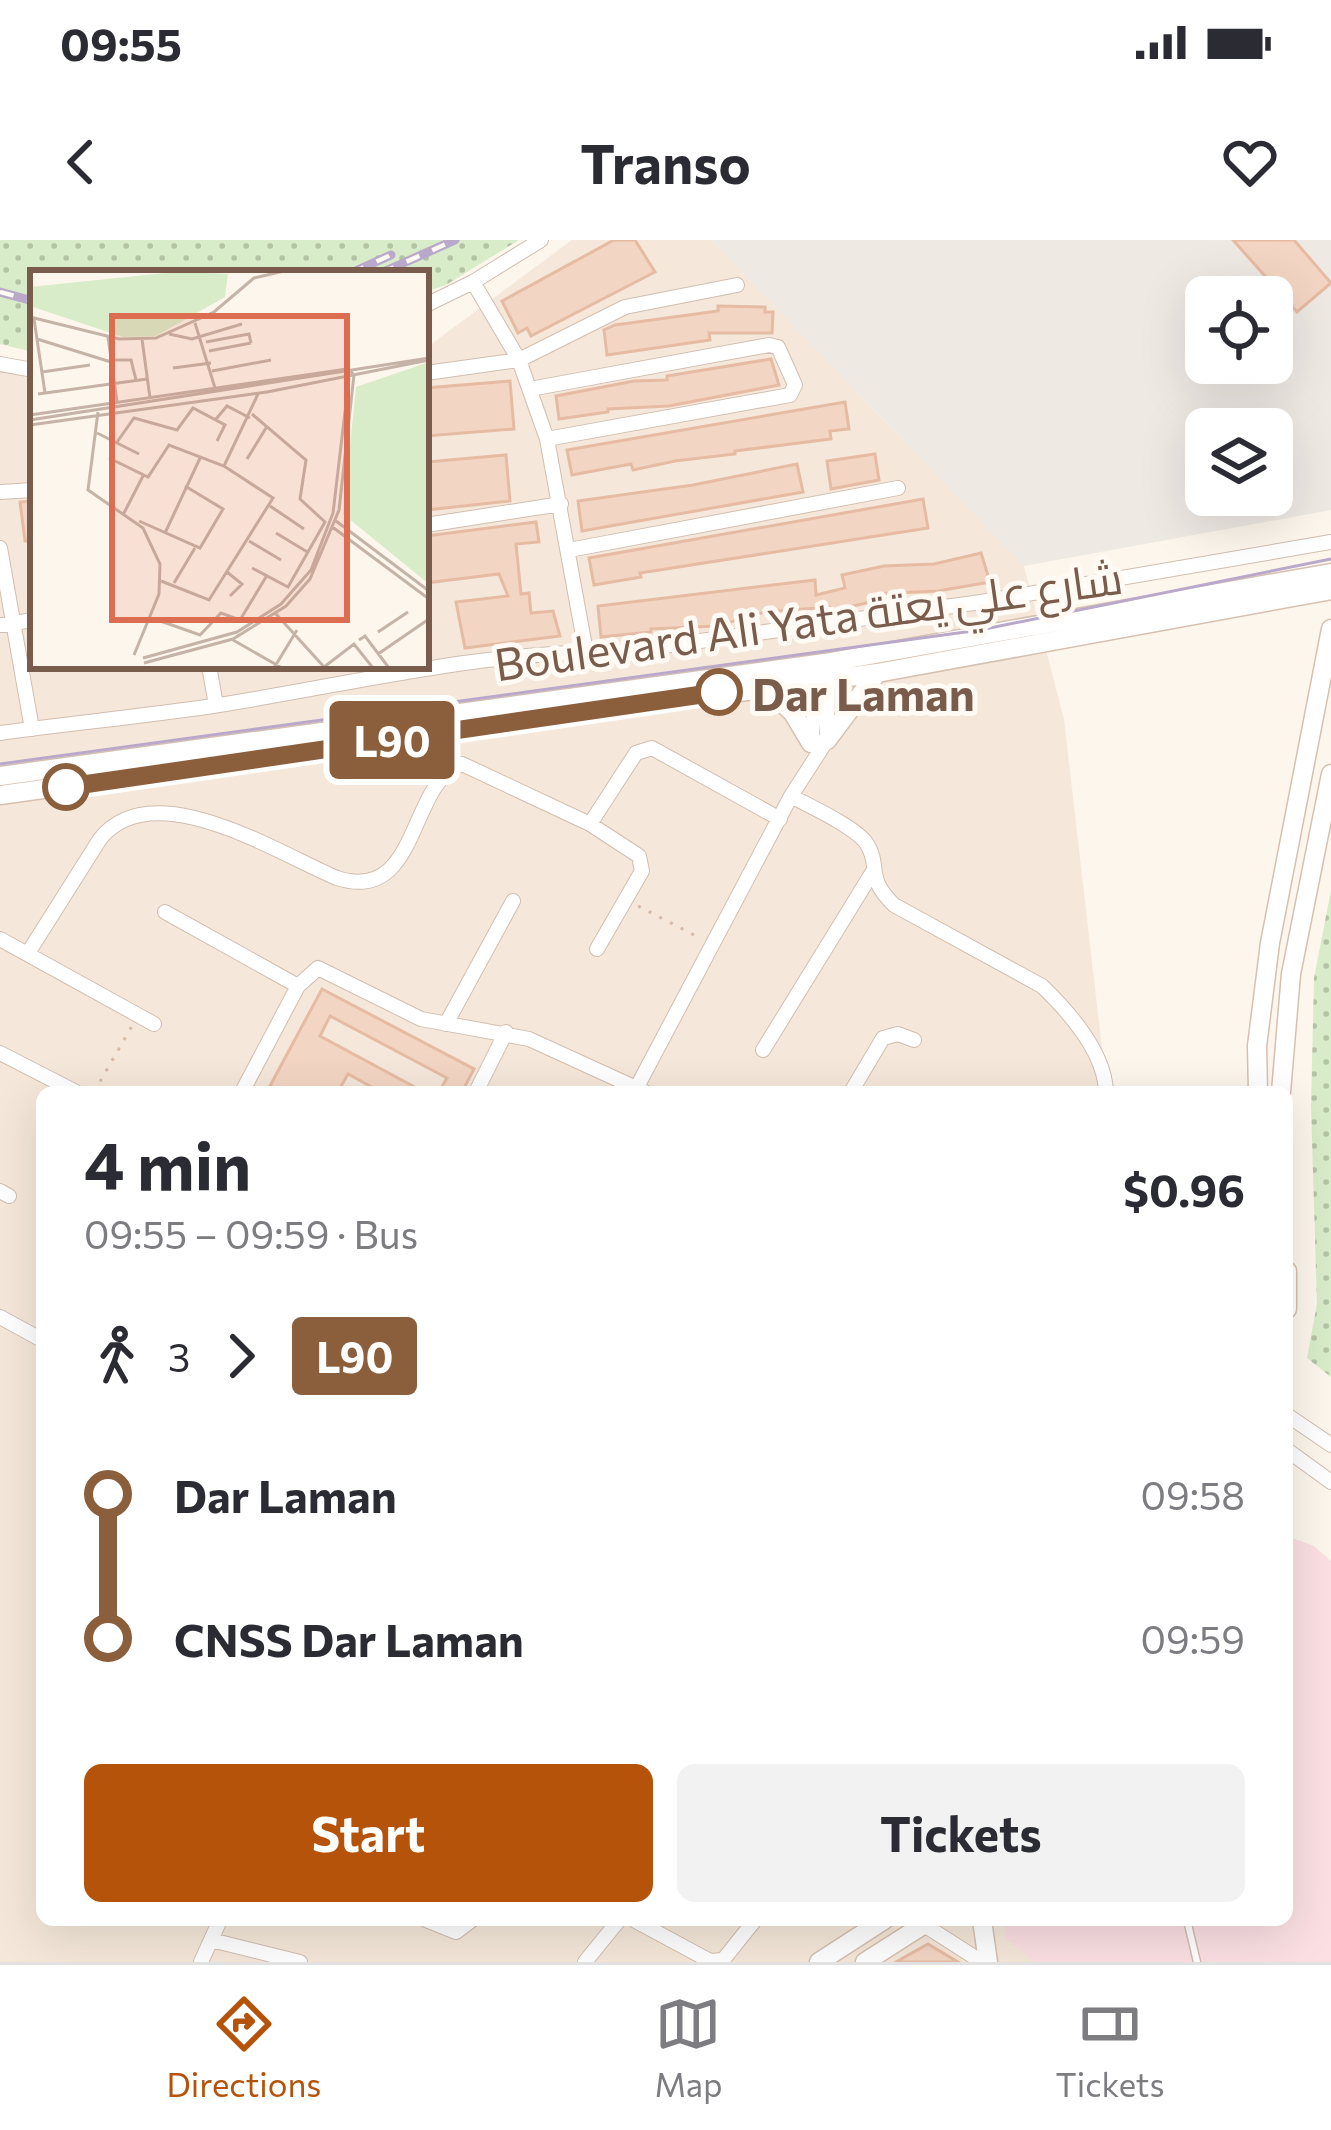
<!DOCTYPE html>
<html lang="en">
<head>
<meta charset="utf-8">
<style>
	body { margin:0; font-family:Commissioner,Cairo,sans-serif; background:#f2f2f3; color:#2b2b33; height:100vh; display:flex; flex-direction:column; font-size:45px; white-space:nowrap }
	* { box-sizing:border-box; margin:0 }
	p { font-size:39px; color:#7c7c81 }
	.icon { flex:none; width:66px; height:66px; fill:none; stroke:currentColor; stroke-width:2; stroke-linecap:round; stroke-linejoin:round }
	.map { position:relative; flex:1; overflow:hidden }
	.side { position:absolute; left:36px; top:846px; width:1257px; height:840px; display:flex; flex-direction:column; background:#fff; border-radius:18px; box-shadow:0 12px 48px #0002 }
	.side>* { flex:none }
	.badge { padding:0 24px; border-radius:9px; font-size:42px; line-height:78px }
	.tools { position:absolute; left:1185px; top:36px; display:grid; gap:24px }
	.tools a { display:grid; place-items:center; width:108px; height:108px; border-radius:18px; background:#fff; box-shadow:0 12px 48px #0002; font-size:60px }
	.map>.badge { position:absolute; translate:-50% -50%; box-shadow:0 0 0 6px #fff }
	.legs { display:flex; align-items:center; gap:18px; height:132px; padding:0 48px; font-size:39px }
	.legs p { margin-inline-start:auto }
	.head { display:flex; align-items:center; justify-content:space-between; height:204px; padding:0 48px }
	h1 { font-size:66px; font-weight:700; line-height:90px }
	.primary-button { display:flex; gap:24px; margin-top:auto; padding:24px 48px }
	.primary-button a { flex:1; height:138px; border-radius:18px; background:#b45309; color:#fff; font-size:48px; font-weight:700; line-height:138px; text-align:center }
	.primary-button a+a { background:#f2f2f3; color:#2b2b33 }
	ul { padding:0 48px; list-style:none }
	li { display:flex; align-items:center; gap:42px; height:144px; font-size:45px }
	li i { display:grid; place-items:center; width:18px; height:100%; margin:0 15px; background:currentColor }
	li i::after { content:''; width:30px; height:30px; margin:-15px; border:9px solid; border-radius:50%; background:#fff }
	li p { margin-inline-start:auto }
	li:first-child i { background:linear-gradient(#0000 50%,currentColor 0) }
	li:last-child i { background:linear-gradient(currentColor 50%,#0000 0) }
	.status { display:flex; justify-content:space-between; align-items:center; height:84px; padding:0 60px; background:#fff; direction:ltr }
	.status svg { height:33px; fill:currentColor }
	header { display:flex; justify-content:space-between; align-items:center; height:156px; padding:0 48px; background:#fff; font-size:54px; font-weight:700 }
	.tab-bar { display:flex; justify-content:space-around; align-items:center; height:168px; border-top:3px solid #e1e1e2; background:#fff; font-size:33px; color:#7c7c81 }
	.tab-bar a { display:grid; justify-items:center; gap:6px }
	.tab-bar .current { color:#b45309 }
	.map>svg:first-child { display:block }
	.residential { fill:#f5e8da }
	.industrial { fill:#efe9e4; fill-rule:evenodd }
	.medical { fill:#fbdfe3 }
	.grass { fill:url(#grass-dots) }
	.building { fill:#f3d5c3; stroke:#e6bba3; stroke-width:3 }
	.lines { fill:none; stroke-linecap:round; stroke-linejoin:round }
	.lane-casing { stroke:#d1beb0; stroke-width:9 }
	.street-casing { stroke:#d1beb0; stroke-width:16 }
	.secondary-casing { stroke:#d6c0b0; stroke-width:21 }
	.path { stroke:#d9b8a5; stroke-width:3; stroke-dasharray:3 9; stroke-linecap:butt }
	.lane { stroke:#fff; stroke-width:6 }
	.street { stroke:#fff; stroke-width:14 }
	.secondary { stroke:#fff; stroke-width:18 }
	.tram { stroke:#b9a8c9; stroke-width:3 }
	.rail-casing { stroke:#b9a8c9; stroke-width:9 }
	.rail { stroke:#fffaf3; stroke-width:4.5; stroke-dasharray:14; stroke-linecap:butt }
	.line-1-casing { stroke:#fff; stroke-width:27 }
	.line-1 { stroke:#8b5e3c; stroke-width:18 }
	.stop-1-dot { fill:#fff; stroke:#8b5e3c; stroke-width:6 }
	.labels { text-anchor:middle; dominant-baseline:central; stroke-width:10; stroke-linejoin:round; paint-order:stroke }
	.street-label { font-size:45px; fill:#7a5c4d; stroke:#fffaf3 }
	.stop-label { font-size:45px; font-weight:bold; fill:#7a5c4d; stroke:#fffaf3; text-anchor:start }
	.inset-road { fill:none; stroke:#c5b3a7; stroke-width:3 }
	.view { fill:#dc6d51; fill-opacity:0.15; stroke:#dc6d51; stroke-width:6 }
	.inset-edge { fill:none; stroke:#7a5c4d; stroke-width:6 }
</style>
</head>
<body>
<div class="status"><b>09:55</b><svg viewBox="0 0 49 12"><path d="M0 12V9h3v3zM5 12V6h3v6zM10 12V3h3v9zM15 12V0h3v12zM26 1h20v11H26zM47 4h2v5h-2z"/></svg></div>
<header><svg class="icon" aria-label="back" viewBox="0 0 24 24"><path d="M15 5l-7 7 7 7"/></svg>Transo<svg class="icon" aria-label="heart" viewBox="0 0 24 24"><path d="M12 20l-8-8c-3-5 5-10 8-4 3-6 11-1 8 4z"/></svg></header>
<div class="map">
<svg width="1331" height="1722" viewBox="0 0 1331 1722">
	<defs>
		<pattern id="grass-dots" width="8" height="8" patternUnits="userSpaceOnUse" patternTransform="scale(3)"><rect width="8" height="8" fill="#d8ecc9"/><path d="M2 2h.1M6 6h.1" fill="none" stroke="#b4c2a5" stroke-width="1.8" stroke-linecap="round"/></pattern>
	</defs>
	<rect width="100%" height="100%" fill="#fdf6ec"/>
	<path class="residential" d="M572 0H711L1024 326 1064 479 1107 852H42V1680H1287L1331 1722H0V130L33 139V426H426V108Z"/>
	<path class="industrial" d="M711 0H1331V270L1024 326ZM1206 57H1272V123H1206ZM1206 189H1272V255H1206Z"/>
	<path class="medical" d="M1287 1296 1314 1306 1331 1321V1722H1035L1006 1699 1004 1680H1287Z"/>
	<path class="grass" d="M0 0H519L446 45 426 52V33H33V112L0 104Z
		M1331 650V1137L1307 1118 1317 1064 1311 866 1314 738Z"/>
	<path class="building" d="M614 0H635L655 32 531 96 527 88 518 93 502 61Z
		M1233 0H1294L1331 43 1297 72Z
		M718 66 765 67V72H773L772 93H709L710 100 607 115 604 90 615 85 718 71Z
		M771 119 779 145 669 166 608 169V172L559 179 556 156 634 141 667 140V136Z
		M510 141 514 189 426 196V148Z
		M845 162 849 189 830 191 831 199 735 211V214L675 221 633 230 631 224 572 235 567 210Z
		M875 214 879 240 831 249 827 221Z
		M506 215 510 261 426 270V222Z
		M797 224 803 252 582 291 578 261 693 245Z
		M923 259 928 288 640 333 641 337 594 345 589 318Z
		M33 261V301H25L20 262Z
		M536 282 539 302 516 304 521 354 529 353 531 373 553 371 560 396 465 408 456 362 508 356 499 334 426 343V296Z
		M981 313 990 342 938 351 874 354 875 361 831 371 830 367 765 372 717 386 651 389V392L601 397 598 366 815 340 816 355 845 348 842 335 884 326 934 324Z
		M322 749 474 829 462 852H439L447 838 330 776 320 796 424 852H381L348 834 338 852H281L270 846Z
		M928 1704 958 1722H896Z"/>
	<g class="lines">
		<defs>
			<path id="lane" d="M1187 1680 1197 1722"/>
			<path id="street" d="M473 42 519 120 547 199 586 412
				M426 65 473 42 541 0
				M0 124 33 130
				M426 133 519 120 625 67 737 45
				M530 149 769 105 778 107 795 145 790 155 547 199
				M0 252 33 250
				M426 285 561 264
				M0 308 32 489
				M569 310 898 248
				M0 385 33 380
				M209 426 216 465
				M810 438 814 472 811 505
				M0 493C73 483 147 476 219 465 352 444 486 410 621 412L981 362 1331 302
				M791 556C809 566 856 587 867 604 881 627 865 637 894 665L1042 746C1069 772 1105 813 1106 852
				M590 584 636 513 652 508 780 579
				M165 672 298 746
				M0 699 154 784
				M28 713 100 599C153 532 279 614 337 638 420 665 408 542 462 524L590 584 639 616 642 631 597 709
				M446 784 513 661
				M763 810 872 633
				M0 813 76 852
				M637 847 791 556 827 500V434
				M242 852 298 746 318 728 421 779 529 799 645 852
				M476 852 506 792
				M851 852 883 798 898 794 914 800
				M0 951 9 956
				M0 1077 42 1100
				M1287 1175 1331 1205
				M1287 1210 1331 1242
				M426 1680 456 1692 472 1680
				M634 1680 710 1721 723 1720 755 1680
				M921 1683 982 1722
				M211 1700 300 1722
				M201 1722 220 1680
				M585 1722 619 1680"/>
			<path id="secondary" d="M767 448 793 473 811 503
				M827 500 877 433
				M0 536 825 423 1331 333
				M0 555 877 433 1331 350
				M1258 852 1257 806 1270 703 1331 389
				M1281 852 1291 734 1331 534
				M1287 1031V1069
				M982 1680 988 1722
				M819 1722 884 1680
				M865 1722 931 1680"/>
		</defs>
		<use href="#lane" class="lane-casing"/>
		<use href="#street" class="street-casing"/>
		<use href="#secondary" class="secondary-casing"/>
		<path class="path" d="M638 666 698 697
			M94 852 132 786"/>
		<use href="#lane" class="lane"/>
		<use href="#street" class="street"/>
		<use href="#secondary" class="secondary"/>
		<path class="tram" d="M0 524 980 390 1331 319"/>
		<defs>
			<path id="rail" d="M351 33 391 15
				M381 33 455 0
				M0 52 33 61"/>
		</defs>
		<use href="#rail" class="rail-casing"/>
		<use href="#rail" class="rail"/>
	</g>
	<g class="lines">
		<defs>
			<path id="line-1" d="M66 547 719 452"/>
		</defs>
		<use href="#line-1" class="line-1-casing"/>
		<use href="#line-1" class="line-1"/>
	</g>
	<g class="stop-1-dot">
		<circle cx="719" cy="452" r="21"/>
		<circle cx="66" cy="547" r="21"/>
	</g>
	<g class="labels">
		<g class="street-label">
			<text transform="translate(808 379) rotate(-8)">Boulevard Ali Yata شارع علي يعتة</text>
		</g>
		<g class="stop-label">
			<text x="752" y="452">Dar Laman</text>
		</g>
	</g>
	<g transform="translate(30 30)">
		<rect width="399" height="399" fill="#fdf6ec"/>
		<path d="M154 1 198 4 195 27 126 66 93 67 0 36V17ZM399 92V314L313 244 326 117Z" fill="#d8ecc9"/>
		<path class="inset-road" d="M0 47 89 69 126 68 184 42 224 8 254 1M4 49 15 123M165 53 185 118M139 64 162 69 212 54M78 67 87 132M7 69 81 92M112 69 120 128M176 72 219 64 221 73M179 81 221 73M80 90H101L106 110M143 98 181 93M182 101 241 90M12 102 60 95M8 124 117 109M68 142 58 220 113 258 130 294 129 324 104 385M222 144 276 190 270 229 295 252 258 317 222 298M0 145 317 99M186 149 197 136 220 148M0 150 399 88M0 155 237 122 399 90M67 163 109 184M87 172 104 148 147 160 163 138 195 155 187 171M79 188 118 207 139 175 194 196 243 228 179 330 131 311M217 189 236 158M194 196 228 124M240 236 274 259M94 243 113 206M109 251 170 278 193 239 155 216M306 251 399 321M301 256 399 329M135 263 171 186M246 263 279 283M219 271 251 290M197 302 212 314 200 326M144 313 165 278M246 344 295 398M119 347 170 365 191 343 210 350 236 307M348 362 378 342M203 370 252 398M329 370 335 366 359 398M348 384 399 349M113 388 207 362 251 334 281 300 303 243 319 108M114 393 203 369 256 336 280 309 309 240 324 105 318 99M294 397 324 374 343 398M244 398 267 360"/>
		<path class="view" d="M82 46H317V350H82Z"/>
		<rect width="399" height="399" class="inset-edge"/>
	</g>
</svg>
<div class="tools">
<a><svg class="icon" aria-label="locate" viewBox="0 0 24 24"><circle cx="12" cy="12" r="6"/><path d="M12 2v4M12 18v4M2 12h4M18 12h4"/></svg></a>
<a><svg class="icon" aria-label="layers" viewBox="0 0 24 24"><path d="M12 4l9 5-9 5-9-5zM3 14l9 5 9-5"/></svg></a>
</div>
<b class="badge" style="left:392px;top:500px;background:#8b5e3c;color:#fff">L90</b>
<section class="side">
<div class="head"><div><h1>4 min</h1><p>09:55 – 09:59 · Bus</p></div><b>$0.96</b></div>
<div class="legs"><svg class="icon" aria-label="walk" viewBox="0 0 24 24"><circle cx="13" cy="4" r="2"/><path d="M13 8l-2 6 4 7M11 14l-3 7M7 12l3-4h3l4 4"/></svg>3<svg class="icon" aria-label="forward" viewBox="0 0 24 24"><path d="M9 5l7 7-7 7"/></svg><b class="badge" style="background:#8b5e3c;color:#fff">L90</b></div>
<ul>
<li><i style="color:#8b5e3c"></i><b>Dar Laman</b><p>09:58</p></li>
<li><i style="color:#8b5e3c"></i><b>CNSS Dar Laman</b><p>09:59</p></li>
</ul>
<div class="primary-button"><a>Start</a><a>Tickets</a></div>
</section>
</div>
<nav class="tab-bar">
<a class="current"><svg class="icon" aria-label="directions" viewBox="0 0 24 24"><path d="M12 3l9 9-9 9-9-9zM9 14v-3h6M13 9l2 2-2 2"/></svg>Directions</a>
<a><svg class="icon" aria-label="map" viewBox="0 0 24 24"><path d="M3 6l6-2 6 2 6-2v14l-6 2-6-2-6 2zM9 4v14M15 6v14"/></svg>Map</a>
<a><svg class="icon" aria-label="tickets" viewBox="0 0 24 24"><path d="M3 7h18v10H3zM15 7v10"/></svg>Tickets</a>
</nav>
</body>
</html>
